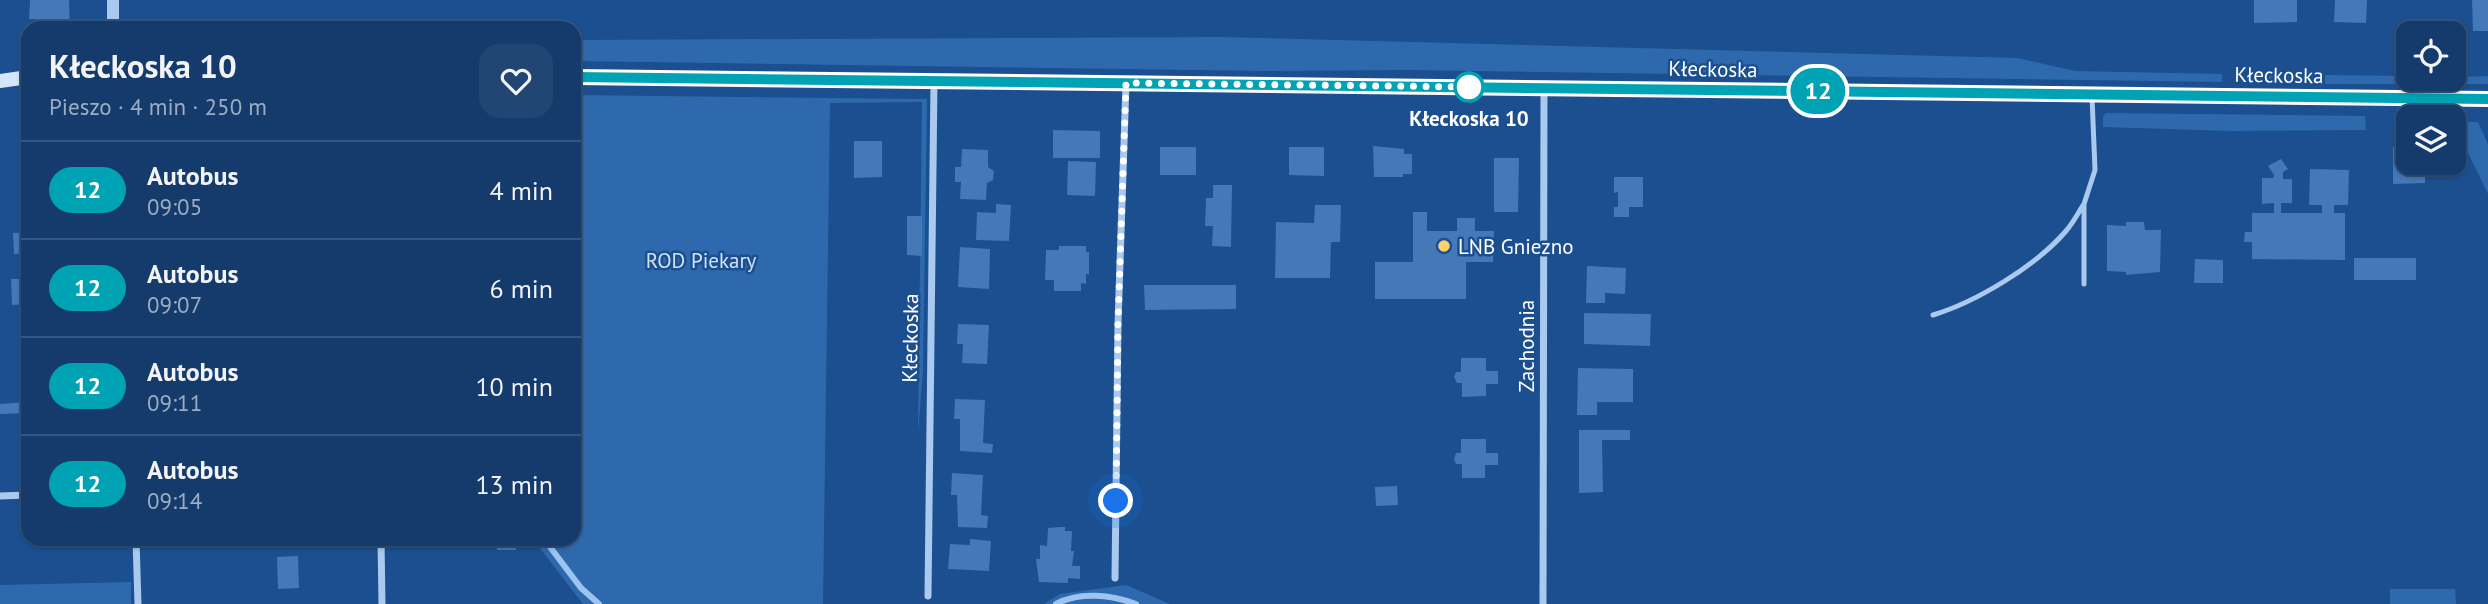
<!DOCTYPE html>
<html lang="pl">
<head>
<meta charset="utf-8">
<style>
	body { margin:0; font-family:"PT Sans",sans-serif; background:#214673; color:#f1f3f6; height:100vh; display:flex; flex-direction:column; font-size:26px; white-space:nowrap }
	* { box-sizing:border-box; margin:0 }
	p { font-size:23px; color:#9dadc1 }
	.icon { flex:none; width:38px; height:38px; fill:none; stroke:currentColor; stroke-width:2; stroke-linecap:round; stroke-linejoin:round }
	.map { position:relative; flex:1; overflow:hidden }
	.sheet { position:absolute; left:21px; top:21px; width:560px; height:525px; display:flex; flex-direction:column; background:#143b6b; border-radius:21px; box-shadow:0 2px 5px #0004,0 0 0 2px #33557e }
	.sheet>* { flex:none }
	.badge { padding:0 14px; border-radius:23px; font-size:24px; line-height:46px }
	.buttons { position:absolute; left:2396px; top:21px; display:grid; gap:14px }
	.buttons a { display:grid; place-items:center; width:70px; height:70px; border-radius:14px; background:#143b6b; box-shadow:0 2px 5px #0004,0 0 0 2px #33557e; font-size:35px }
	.you { position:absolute; width:35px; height:35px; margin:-18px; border:5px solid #fff; border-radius:50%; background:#1a73e8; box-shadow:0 0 0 10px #1a73e833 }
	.map>.badge { position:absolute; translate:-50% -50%; box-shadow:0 0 0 4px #fff }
	.round { display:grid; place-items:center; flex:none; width:74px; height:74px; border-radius:21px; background:#214673 }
	.headline { display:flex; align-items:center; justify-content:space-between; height:119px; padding:0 28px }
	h1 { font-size:33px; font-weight:700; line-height:52px }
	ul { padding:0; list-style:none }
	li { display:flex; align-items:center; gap:21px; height:98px; padding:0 28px; border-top:2px solid #33557e }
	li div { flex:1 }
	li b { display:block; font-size:26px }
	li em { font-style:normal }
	li .badge { min-width:77px; font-weight:700; text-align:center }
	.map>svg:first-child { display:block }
	.green { fill:#2e69ad }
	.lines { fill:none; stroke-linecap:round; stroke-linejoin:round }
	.stream { stroke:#9cc4f0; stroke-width:6 }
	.building { fill:#4478b7 }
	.service { stroke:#a9c9ee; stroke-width:5 }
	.minor { stroke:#a9c9ee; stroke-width:7 }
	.tertiary { stroke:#a9c9ee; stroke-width:12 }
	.secondary { stroke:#d6e6fa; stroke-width:14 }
	.line-casing { stroke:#fff; stroke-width:16 }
	.line { stroke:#00a3b4; stroke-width:10 }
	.walk { stroke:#fff; stroke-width:7; stroke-dasharray:0 12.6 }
	.stop-dot { fill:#fff; stroke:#00a3b4; stroke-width:3.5 }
	.poi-dot { fill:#ffd166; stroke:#1b4f8f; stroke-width:2.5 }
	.labels { text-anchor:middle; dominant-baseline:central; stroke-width:5; stroke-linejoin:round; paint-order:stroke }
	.street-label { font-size:21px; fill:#fff; stroke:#1b4f8f }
	.stop-label { font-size:21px; font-weight:bold; fill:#fff; stroke:#1b4f8f }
	.poi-label { font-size:21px; fill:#fff; stroke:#1b4f8f; text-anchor:start }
	.park-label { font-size:21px; fill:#cfe3fa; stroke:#1b4f8f }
</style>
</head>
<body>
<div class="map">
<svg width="2488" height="604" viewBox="0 0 2488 604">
	<rect width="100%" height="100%" fill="#1b4f8f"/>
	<path class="green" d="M1221 37 2018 58 2075 71 2222 74V82L1409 70 1267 71 574 61V40Z
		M2247 74 2315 75 2314 83 2246 82Z
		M2325 75 2408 76V79L2488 76V84H2325Z
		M574 95 927 99 923 371 918 433 922 102 830 103 823 604H583L533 539H574Z
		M2106 113 2365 116 2366 130 2232 131 2103 127V116Z
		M2454 122H2478L2488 144V194L2457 130H2454Z
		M131 582V604H0V585Z
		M1126 585 1170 604H1044L1060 594Z
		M2390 589H2455L2456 604H2390Z"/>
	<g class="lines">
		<path class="stream" d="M544 539 581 588 599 604
			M1056 604C1080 591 1112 595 1136 604"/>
	</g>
	<path class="building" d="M30 0H69L70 28H52V20L29 19Z
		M2254 0H2297V22L2254 23Z
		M2335 0H2367L2366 23 2334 22Z
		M2472 0H2488V31H2473Z
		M1053 130 1100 131V158H1053Z
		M854 141H882V177L854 178Z
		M1373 146 1404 149V154H1412V174H1403V177H1374Z
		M1160 147H1196V175H1160Z
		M1289 147H1324V176L1289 175Z
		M2393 147H2408V163H2425V183L2393 184Z
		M962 149 988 150V167L994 171 993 180 987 183 986 200 960 199 961 182H955V167H961Z
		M1494 158H1519L1518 212H1494Z
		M2281 159 2288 169 2283 172V179H2292V203H2281V213H2322V205H2309L2310 169 2349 170 2348 205H2334V213H2345V260L2252 259V242H2244L2245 232H2252V213H2274V203L2262 204V178H2273L2274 175 2268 166Z
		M1068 161 1096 162 1095 196 1067 195Z
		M1614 177H1643V207H1629V217H1614V207H1618V192L1614 193Z
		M1213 185H1232L1231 247 1212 246 1213 226H1205L1206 198H1213Z
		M996 204 1011 205 1009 241 976 240 977 212 996 213Z
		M1315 205H1341L1340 242H1331L1330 278H1275L1276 222 1314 223Z
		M1413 212H1427V231H1457V218H1475V231H1494L1493 262H1466V299H1375V262H1413Z
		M907 216H922V256L907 255Z
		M2126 222H2144L2145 230H2161L2160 272 2126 275V272L2107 271V225L2126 226Z
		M28 232V253L14 254 13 233Z
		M1059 246H1086V252H1089V274H1086V284L1081 283V291H1054V280H1045L1046 250H1059Z
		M960 247 990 249 989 289 958 287Z
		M2354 258H2416V280H2354Z
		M2195 259 2223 260V283H2194Z
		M1587 266 1626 268 1625 294 1605 293V303H1586Z
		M11 279H28V304L12 305Z
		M1144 285H1236V309L1145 310Z
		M1584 313 1651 314 1650 346 1584 344Z
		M958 324 989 325 987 364 962 363 963 344H957Z
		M1461 358H1486V371H1498V384H1486V396L1462 397V383H1457L1454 377 1456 372H1461Z
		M1578 368 1633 369V402H1597V415H1577Z
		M955 399 985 400 983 443 993 444 992 453 960 451V419H954Z
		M28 402V413L0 414V404Z
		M1579 430H1630V440H1602L1603 492 1579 493Z
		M1461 439H1486V453H1498V465H1485V478H1462V464H1456L1454 459 1456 453H1461Z
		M952 473 983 475 981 515 988 516 987 528 958 527 957 495H951Z
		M1397 486 1398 505 1376 506 1375 487Z
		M1060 527H1065V531H1072L1071 551H1074L1072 566H1080V579L1068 578V583L1039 582 1036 559H1040V545L1047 546 1048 528Z
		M408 539H433V545L408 546Z
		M497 539H516V550H497Z
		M970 539 991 541 989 571 948 569 950 544 970 545Z
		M298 556 299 588 278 589 277 557Z"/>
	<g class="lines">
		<path class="service" d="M2084 284V204L2095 170 2092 97
			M1933 315C1976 302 2036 266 2066 231 2073 223 2078 213 2084 204"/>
		<path class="minor" d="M0 496 28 495
			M136 539 138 604
			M381 539 382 604
			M1115 578 1118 323 1126 83
			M928 596 934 82
			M1543 604 1544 88"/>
		<path class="tertiary" d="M113 28V0"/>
		<path class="secondary" d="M574 77 2488 99
			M0 81 28 77"/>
	</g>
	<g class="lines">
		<defs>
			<path id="line" d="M574 77 2488 99"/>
		</defs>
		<use href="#line" class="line-casing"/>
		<use href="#line" class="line"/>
		<path class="walk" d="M1116 501 1118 323 1126 83 1469 87"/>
	</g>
	<circle class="stop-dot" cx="1469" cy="87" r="14"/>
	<circle class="poi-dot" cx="1444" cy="246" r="7"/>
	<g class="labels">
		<g class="street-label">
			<text transform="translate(1713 69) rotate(1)">Kłeckoska</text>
			<text transform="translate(2279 75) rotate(1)">Kłeckoska</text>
			<text transform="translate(910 338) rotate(-89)">Kłeckoska</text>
			<text transform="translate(1526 346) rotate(-90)">Zachodnia</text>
		</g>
		<g class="stop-label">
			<text x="1469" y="118">Kłeckoska 10</text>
		</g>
		<g class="poi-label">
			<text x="1458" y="246">LNB Gniezno</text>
		</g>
		<g class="park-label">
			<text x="701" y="260">ROD Piekary</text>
		</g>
	</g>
</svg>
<div class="buttons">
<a><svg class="icon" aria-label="locate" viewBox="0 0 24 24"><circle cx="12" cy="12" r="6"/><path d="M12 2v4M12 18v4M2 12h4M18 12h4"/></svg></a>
<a><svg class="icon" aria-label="layers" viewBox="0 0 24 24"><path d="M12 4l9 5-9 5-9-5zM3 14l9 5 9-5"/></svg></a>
</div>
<div class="you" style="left:1116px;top:501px"></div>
<b class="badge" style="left:1818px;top:91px;background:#00a3b4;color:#fff">12</b>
<section class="sheet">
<div class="headline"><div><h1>Kłeckoska 10</h1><p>Pieszo · 4 min · 250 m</p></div><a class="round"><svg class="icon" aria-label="heart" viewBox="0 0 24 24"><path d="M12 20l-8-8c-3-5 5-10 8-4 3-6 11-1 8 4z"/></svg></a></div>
<ul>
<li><span class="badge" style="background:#00a3b4;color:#fff">12</span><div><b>Autobus</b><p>09:05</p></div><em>4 min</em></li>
<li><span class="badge" style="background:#00a3b4;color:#fff">12</span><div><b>Autobus</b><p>09:07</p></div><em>6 min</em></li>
<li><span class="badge" style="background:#00a3b4;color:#fff">12</span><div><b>Autobus</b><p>09:11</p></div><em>10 min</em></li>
<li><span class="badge" style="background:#00a3b4;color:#fff">12</span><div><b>Autobus</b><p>09:14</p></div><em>13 min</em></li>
</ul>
</section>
</div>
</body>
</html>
